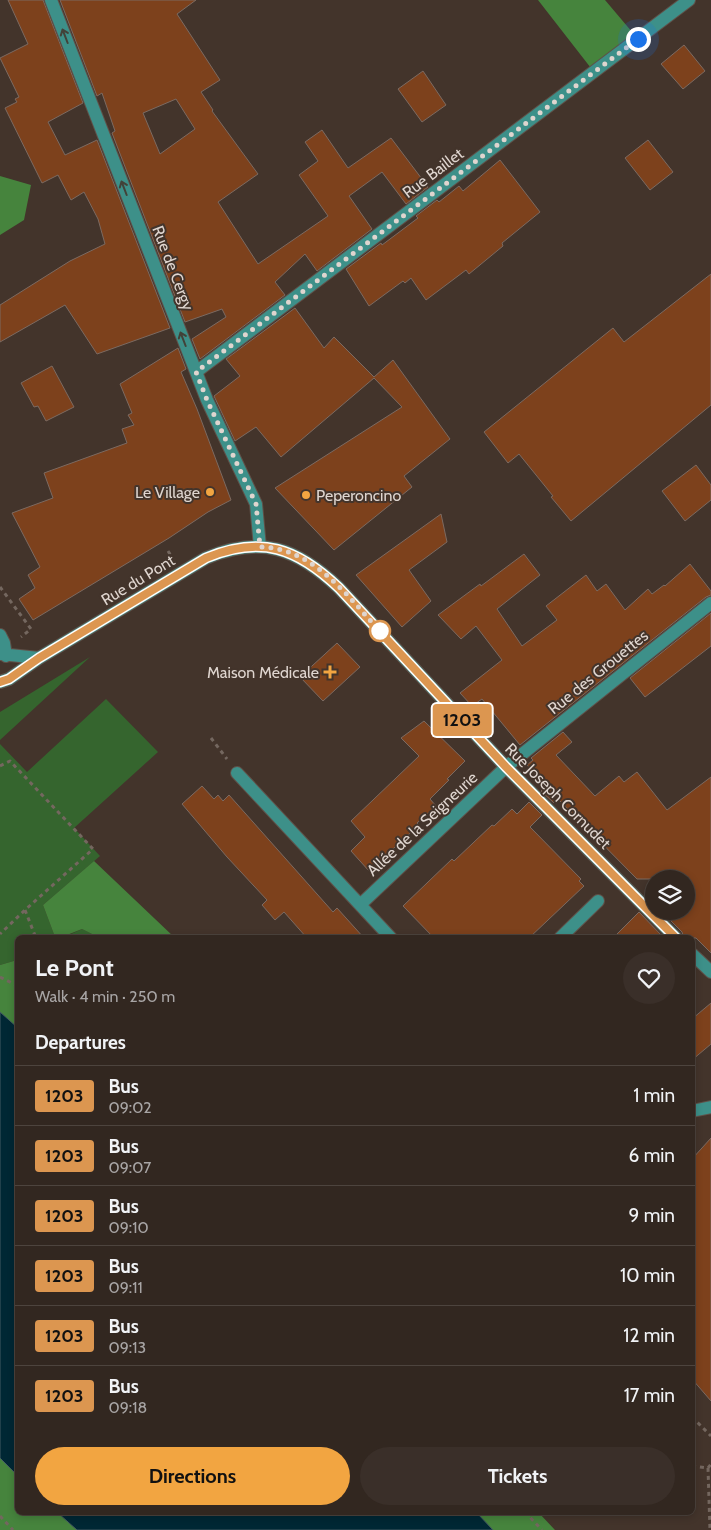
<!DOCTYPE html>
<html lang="en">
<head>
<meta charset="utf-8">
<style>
	body { margin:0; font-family:Cabin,sans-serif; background:#3a2f29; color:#f1f3f6; height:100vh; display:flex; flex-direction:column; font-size:19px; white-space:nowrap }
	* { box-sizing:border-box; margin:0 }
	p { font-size:16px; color:#a8a5a5 }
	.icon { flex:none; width:28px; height:28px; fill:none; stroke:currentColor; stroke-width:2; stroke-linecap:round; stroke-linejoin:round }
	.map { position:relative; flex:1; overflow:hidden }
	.drawer { position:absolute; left:15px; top:935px; width:680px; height:580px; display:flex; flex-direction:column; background:#322720; border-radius:8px; box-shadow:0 2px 8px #0003,0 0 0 1px #4d443e }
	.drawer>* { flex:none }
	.badge { padding:0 10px; border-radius:4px; font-size:18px; line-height:32px }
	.fabs { position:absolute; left:645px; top:870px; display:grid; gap:10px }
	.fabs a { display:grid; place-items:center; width:50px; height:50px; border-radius:50%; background:#322720; box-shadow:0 2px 8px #0003,0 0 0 1px #4d443e; font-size:25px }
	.you { position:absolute; width:25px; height:25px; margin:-12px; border:4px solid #fff; border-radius:50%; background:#1a73e8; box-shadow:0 0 0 8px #1a73e833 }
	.map>.badge { position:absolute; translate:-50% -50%; box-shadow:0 0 0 2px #fff }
	h2 { padding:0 20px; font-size:19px; line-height:45px }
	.round { display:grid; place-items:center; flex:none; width:52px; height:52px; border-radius:26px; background:#3a2f29 }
	.headline { display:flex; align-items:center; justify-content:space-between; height:85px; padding:0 20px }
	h1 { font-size:24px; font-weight:800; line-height:38px }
	.action { display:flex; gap:10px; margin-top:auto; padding:10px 20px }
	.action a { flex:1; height:58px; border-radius:30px; background:#f2a541; color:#111; font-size:20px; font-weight:800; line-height:58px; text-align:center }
	.action a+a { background:#3a2f29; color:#f1f3f6 }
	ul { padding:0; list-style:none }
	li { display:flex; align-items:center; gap:15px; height:60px; padding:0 20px; border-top:1px solid #4d443e }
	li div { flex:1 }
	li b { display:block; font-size:19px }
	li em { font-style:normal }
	li .badge { min-width:55px; font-weight:700; text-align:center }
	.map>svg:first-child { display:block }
	.green { fill:#35652e }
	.forest { fill:#46843d }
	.water { fill:#002734; stroke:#435b62 }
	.building { fill:#7d411c; stroke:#7c6a61; fill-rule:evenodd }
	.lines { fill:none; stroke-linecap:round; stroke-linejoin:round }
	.minor-casing { stroke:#5f5149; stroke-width:14 }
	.path { stroke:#74675f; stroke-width:3; stroke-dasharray:4 4; stroke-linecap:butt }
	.minor { stroke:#3d9089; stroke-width:12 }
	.oneway { stroke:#424239 }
	.line-casing { stroke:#fff; stroke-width:11 }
	.line { stroke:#dc9650; stroke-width:8 }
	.walk { stroke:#dfd5cf; stroke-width:5; stroke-dasharray:0 9 }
	.poi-dot { fill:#f2a541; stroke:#43342b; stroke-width:2 }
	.stop-dot { fill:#fff; stroke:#dc9650; stroke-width:2.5 }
	.labels { text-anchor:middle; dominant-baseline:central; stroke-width:4; stroke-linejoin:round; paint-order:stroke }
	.street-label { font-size:16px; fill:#dfd5cf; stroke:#43342b }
	.poi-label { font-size:16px; fill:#dfd5cf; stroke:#43342b; text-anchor:end }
</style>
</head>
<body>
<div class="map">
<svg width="711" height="1530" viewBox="0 0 711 1530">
	<rect width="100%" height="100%" fill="#43342b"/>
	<path class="green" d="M90 657 0 740V712Z
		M106 699 158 752 74 828 100 856 43 905 55 937 18 938 17 960 0 965V744L27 772Z
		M82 929 98 937 62 938Z"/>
	<path class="forest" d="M538 0H605L638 39 594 72Z
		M0 176 31 185 24 220 0 235Z
		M94 861 174 937H98L82 929 62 937H55L43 905Z
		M17 960H18L17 1028 0 1012V965Z
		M0 1458 17 1475 18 1512 58 1513 77 1530H0Z
		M477 1513H539L555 1530H493Z"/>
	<path class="water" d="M0 1012 18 1028 17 1475 0 1458Z
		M477 1513 493 1530H77L58 1513Z"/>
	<path class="building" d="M8 0H43L83 103 48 122 65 155 97 140 170 328 97 354 65 305 0 342V305L70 261 105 244 98 219 84 192 71 200 58 175 42 183 5 108 17 102 15 99 19 97 0 58 28 44Z
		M60 0H196L177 14 220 80 201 92 213 110 212 111 258 174 218 202 258 264 328 216 299 175 318 161 305 142 322 130 348 168 391 138 428 187 406 204 382 172 349 196 372 229 317 271 305 254 275 282 285 295 200 359 192 339 226 317 222 309 185 322 112 133 115 131 102 93 97 96ZM176 99 195 129 160 154 143 113Z
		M684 45 705 71 683 89 661 64Z
		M423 71 446 105 422 122 398 89Z
		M648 140 673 172 650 190 625 158Z
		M500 160 540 212 502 243 503 246 469 274 466 270 426 300 411 278 405 283 403 281 369 306 346 269 381 243 382 245 418 218 416 216 437 200 439 202 459 186 463 191Z
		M711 274V405L571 521 551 497 553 496 519 454 508 463 484 432 613 328 624 342Z
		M295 308 324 348 334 337 374 377 393 360 450 439 404 476 412 487 334 550 275 488 402 407 374 378 281 457 256 427 235 441 214 396 240 376 226 359Z
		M178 348 186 369 181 372 197 409 231 500 208 512 169 538 33 620 19 599 35 588 28 575 40 567 12 513 53 498 44 473 127 443 122 429 134 425 128 415 132 413 120 384Z
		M52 366 74 407 46 421 38 406 34 407 21 383Z
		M696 465 711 485V500L685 521 662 491Z
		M441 514 447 542 409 570 431 601 402 627 356 575Z
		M524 554 540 575 497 609 522 646 557 620 546 606 586 575 597 591 606 584 625 610 648 589 652 594 664 585 665 586 690 564 711 591V595L706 597 520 745 482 699 472 706 460 693 502 660 476 626 461 639 438 615 480 584 481 586Z
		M711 613V646L645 697 630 678Z
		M337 643 360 667 323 701 300 677Z
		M424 721 465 761 447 779 449 780 430 799 436 806 417 823 419 825 369 871 351 851 365 837 351 821 419 756 401 738Z
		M563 732 572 742 556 755 595 796 619 776 624 782 637 772 667 810 711 777V953L696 938H684L682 932 661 911H686V879H637L558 799 554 803 541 791 546 786 527 765 533 760 531 758Z
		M202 786 214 799 218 795 223 801 229 795 333 912 337 908 364 938H307L284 912 275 920 262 905 267 900 227 857 182 804Z
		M529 802 542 815 530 827 581 879 579 881 584 886 529 938H434L403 906 452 859 454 861 492 825 494 826 512 809 517 814Z
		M639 912 664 938H613Z
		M711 1003V1044L692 1060V1019Z
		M711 1138V1401L692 1379V1159Z"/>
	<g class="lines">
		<defs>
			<path id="minor" d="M51 0 207 400 256 504 260 547
				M196 372 689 0
				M0 635 4 643 6 656
				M0 654 39 658
				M0 682 9 679 39 658 206 558C261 535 297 548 339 588L506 767 676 938
				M237 773 391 938
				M361 904 506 767 711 603
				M560 938 598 901
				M692 954 711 972
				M692 1111 711 1107"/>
		</defs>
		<use href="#minor" class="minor-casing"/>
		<path class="path" d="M168 551 173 559
			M0 587 31 629 21 637
			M211 738 227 759
			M0 766 10 761 93 849 25 910 0 934
			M25 910 36 938
			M0 977 18 986
			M692 1417 711 1436
			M692 1466 708 1468 710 1530
			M708 1468 711 1464
			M525 1512 542 1530
			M0 1516 13 1530"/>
		<use href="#minor" class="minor"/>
	</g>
	<defs><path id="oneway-shaft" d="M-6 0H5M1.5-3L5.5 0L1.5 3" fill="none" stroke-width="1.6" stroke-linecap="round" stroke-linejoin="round" transform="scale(1.25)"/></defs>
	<g class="oneway">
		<use href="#oneway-shaft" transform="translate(65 36) rotate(-111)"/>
		<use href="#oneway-shaft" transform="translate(124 188) rotate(-111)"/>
		<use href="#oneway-shaft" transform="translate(183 339) rotate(-111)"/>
	</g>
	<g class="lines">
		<defs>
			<path id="line" d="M0 682 9 679 39 658 206 558C261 535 297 548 339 588L506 767 676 938"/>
		</defs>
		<use href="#line" class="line-casing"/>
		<use href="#line" class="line"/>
		<path class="walk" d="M380 631 384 636C351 600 314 547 260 547L256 504 207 400 196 372 638 39"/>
	</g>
	<g class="poi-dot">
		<circle cx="210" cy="492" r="5"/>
		<circle cx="306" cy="495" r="5"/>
		<path d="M327.5 664.5h5v5h5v5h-5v5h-5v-5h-5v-5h5z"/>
	</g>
	<circle class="stop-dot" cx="380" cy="631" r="10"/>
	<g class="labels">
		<g class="street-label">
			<text transform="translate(433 173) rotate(-37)">Rue Baillet</text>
			<text transform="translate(173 268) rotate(69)">Rue de Cergy</text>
			<text transform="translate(138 580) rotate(-31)">Rue du Pont</text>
			<text transform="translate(598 672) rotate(-39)">Rue des Grouettes</text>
			<text transform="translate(558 796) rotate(45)">Rue Joseph Cornudet</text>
			<text transform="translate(422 824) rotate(-43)">Allée de la Seigneurie</text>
		</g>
		<g class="poi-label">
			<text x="200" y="492">Le Village</text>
			<text x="316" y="495" text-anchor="start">Peperoncino</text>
			<text x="319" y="672">Maison Médicale</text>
		</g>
	</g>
</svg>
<div class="fabs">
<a><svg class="icon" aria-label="layers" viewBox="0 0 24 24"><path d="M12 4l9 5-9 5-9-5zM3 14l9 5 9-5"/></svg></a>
</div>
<div class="you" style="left:638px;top:39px"></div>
<b class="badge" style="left:462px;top:720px;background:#dc9650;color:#111">1203</b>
<section class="drawer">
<div class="headline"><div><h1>Le Pont</h1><p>Walk · 4 min · 250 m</p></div><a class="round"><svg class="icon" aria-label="heart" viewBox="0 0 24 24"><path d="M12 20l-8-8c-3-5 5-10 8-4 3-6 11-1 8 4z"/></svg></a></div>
<h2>Departures</h2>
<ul>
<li><span class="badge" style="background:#dc9650;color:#111">1203</span><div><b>Bus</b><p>09:02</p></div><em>1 min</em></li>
<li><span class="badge" style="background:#dc9650;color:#111">1203</span><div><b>Bus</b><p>09:07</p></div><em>6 min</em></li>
<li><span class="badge" style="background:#dc9650;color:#111">1203</span><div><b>Bus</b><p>09:10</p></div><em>9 min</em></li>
<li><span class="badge" style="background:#dc9650;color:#111">1203</span><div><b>Bus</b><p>09:11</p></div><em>10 min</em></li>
<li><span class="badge" style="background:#dc9650;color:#111">1203</span><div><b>Bus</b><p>09:13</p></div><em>12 min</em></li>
<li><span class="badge" style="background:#dc9650;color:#111">1203</span><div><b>Bus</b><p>09:18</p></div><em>17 min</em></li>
</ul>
<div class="action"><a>Directions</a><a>Tickets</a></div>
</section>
</div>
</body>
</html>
